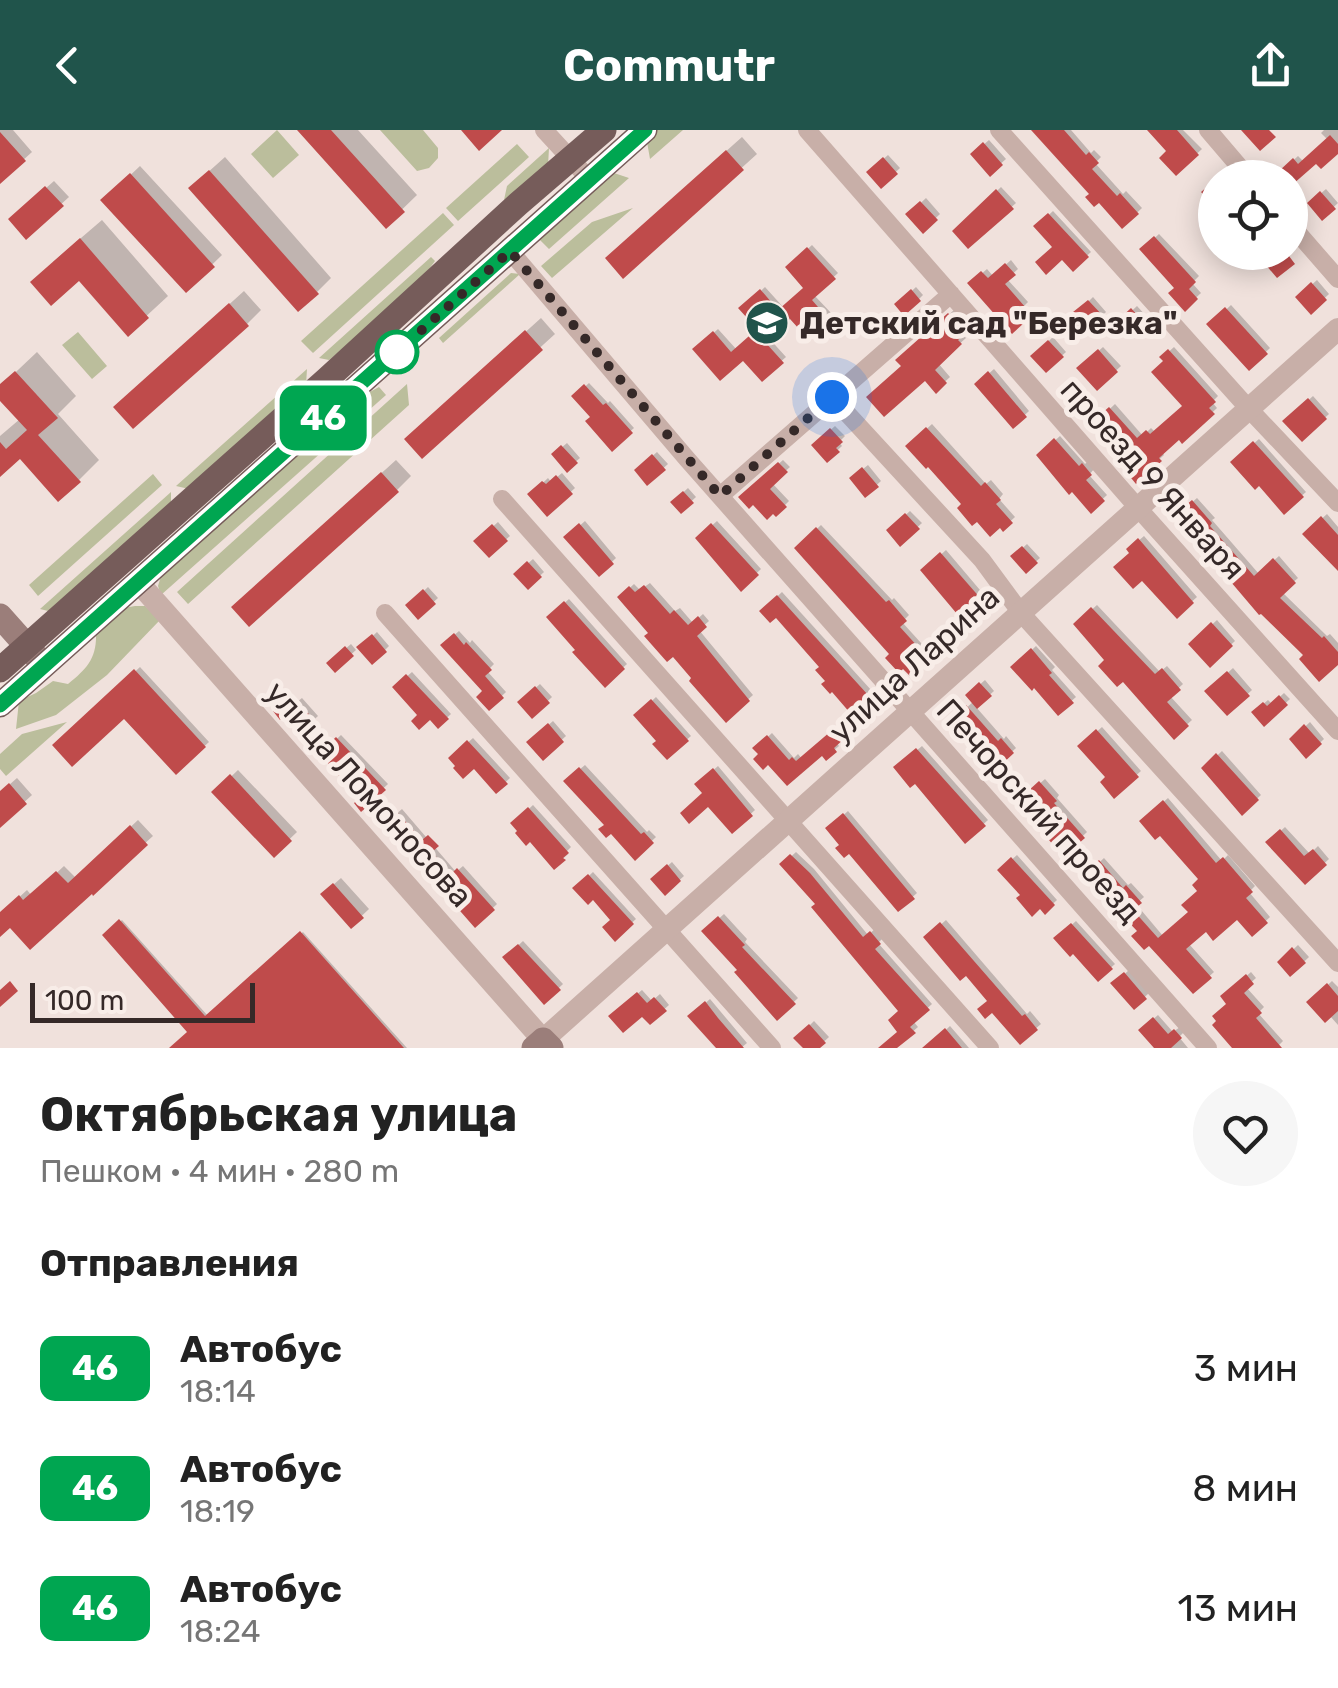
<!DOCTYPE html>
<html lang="ru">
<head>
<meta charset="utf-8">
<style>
	body { margin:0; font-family:Rubik,sans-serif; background:#f6f6f6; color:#222; height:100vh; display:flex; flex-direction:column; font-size:38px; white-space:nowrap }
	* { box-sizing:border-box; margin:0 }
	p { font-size:32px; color:#767676 }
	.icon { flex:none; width:55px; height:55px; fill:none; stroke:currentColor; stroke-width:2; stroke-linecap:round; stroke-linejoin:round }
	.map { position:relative; height:918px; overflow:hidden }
	.drawer { display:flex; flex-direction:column; background:#fff; flex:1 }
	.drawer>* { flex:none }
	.badge { padding:0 20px; border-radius:15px; font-size:35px; line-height:65px }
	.controls { position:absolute; left:1198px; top:30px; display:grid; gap:20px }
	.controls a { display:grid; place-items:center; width:110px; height:110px; border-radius:50%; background:#fff; box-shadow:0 5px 25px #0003; font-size:50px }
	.scale { position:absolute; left:30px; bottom:25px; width:225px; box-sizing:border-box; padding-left:10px; border:5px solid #352928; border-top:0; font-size:28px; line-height:35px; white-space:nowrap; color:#352928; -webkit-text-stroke:8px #f8ede8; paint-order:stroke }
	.you { position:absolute; width:50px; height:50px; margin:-25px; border:8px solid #fff; border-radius:50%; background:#1a73e8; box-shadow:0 0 0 15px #1a73e833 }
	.map>.badge { position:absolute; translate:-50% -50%; box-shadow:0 0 0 5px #fff }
	h2 { padding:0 40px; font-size:38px; line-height:90px }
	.round { display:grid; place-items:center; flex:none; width:105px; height:105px; border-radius:52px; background:#f6f6f6 }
	.headline { display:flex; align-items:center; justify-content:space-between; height:170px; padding:0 40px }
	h1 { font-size:48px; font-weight:700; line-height:75px }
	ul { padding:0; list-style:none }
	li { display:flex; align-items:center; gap:30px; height:120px; padding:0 40px }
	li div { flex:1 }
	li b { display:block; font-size:38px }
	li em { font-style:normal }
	li .badge { min-width:110px; font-weight:700; text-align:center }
	header { display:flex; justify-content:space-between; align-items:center; height:130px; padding:0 40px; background:#20544b; color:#fff; font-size:45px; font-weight:700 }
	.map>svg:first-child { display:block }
	.green { fill:#bbbe9c }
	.shadow { fill:#0003 }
	.building { fill:#bf4b4b }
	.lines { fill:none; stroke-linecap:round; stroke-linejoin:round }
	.minor { stroke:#c8afa8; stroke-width:18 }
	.tertiary { stroke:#c8afa8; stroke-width:22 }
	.secondary { stroke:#9b7e7a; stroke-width:25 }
	.primary { stroke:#765c5a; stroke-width:25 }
	.line-casing { stroke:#fff; stroke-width:22 }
	.line { stroke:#00a651; stroke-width:15 }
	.walk { stroke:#352928; stroke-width:10; stroke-dasharray:0 18 }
	.stop-dot { fill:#fff; stroke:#00a651; stroke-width:5 }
	.labels { text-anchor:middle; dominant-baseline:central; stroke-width:10; stroke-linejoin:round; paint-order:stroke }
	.poi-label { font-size:32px; font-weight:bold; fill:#352928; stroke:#f8ede8; text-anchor:start }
	.street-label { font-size:32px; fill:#352928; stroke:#f8ede8 }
</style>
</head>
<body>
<header><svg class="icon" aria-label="back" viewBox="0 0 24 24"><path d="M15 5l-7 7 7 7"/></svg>Commutr<svg class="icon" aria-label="share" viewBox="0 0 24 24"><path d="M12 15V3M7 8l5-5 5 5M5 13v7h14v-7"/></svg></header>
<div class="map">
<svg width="1338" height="918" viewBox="0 0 1338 918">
	<rect width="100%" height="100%" fill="#f0e1dc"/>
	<path class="green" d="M277 0 299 25 273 48 251 24Z
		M380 0H423L438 18V28L429 38 417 41Z
		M657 0H683L650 29 647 12Z
		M517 14 529 27 458 91 446 78Z
		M549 18 548 36 504 70 507 56Z
		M614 43 629 48 549 119 538 108Z
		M633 78 552 148 541 136 592 92Z
		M443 83 454 95 313 223 301 211Z
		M431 127 435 131 412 162 329 230 319 228Z
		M511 143 520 144 443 213 439 208Z
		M78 202 107 236 92 249 62 215Z
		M307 239 306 255 189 359 176 356Z
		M407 254 409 275 188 474 177 462Z
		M379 257 386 265 161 465 158 456 161 446 353 271Z
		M153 344 162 355 38 466 29 455Z
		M171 362V372L52 482 40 479Z
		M135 476H145L160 490 107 545 56 585 16 599 19 571 36 563 53 551 68 554C87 539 97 528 96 503L124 478Z
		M67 592 6 646 0 639V624L22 604Z"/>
	<path class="shadow" d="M0 0H13L32 22 0 51Z
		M300 0H358L417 65 386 95Z
		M1034 0H1071L1091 23 1094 20 1101 27 1095 33 1123 64 1126 61 1142 78 1123 96Z
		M1151 0H1183L1202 19 1176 43 1170 21Z
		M1324 0H1338V21L1316 30 1292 52 1282 41 1298 26 1303 31 1328 10 1321 3Z
		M742 7 757 24 623 145 622 114Z
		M989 10 1006 29 990 43 973 24Z
		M888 25 900 38 881 56 869 42Z
		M225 27 331 148 317 162 206 44Z
		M140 36 222 125 186 160 104 70Z
		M54 51 69 67 26 106 11 89Z
		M1001 57 1016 73 968 116 955 102Z
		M1326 59 1338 73 1323 87 1310 73Z
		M926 68 940 84 923 100 909 84Z
		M1053 81 1091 122 1073 138 1037 96Z
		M102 90 168 166 128 203 80 147 53 132Z
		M1159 104 1199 146 1192 153 1201 163 1185 178 1177 158 1143 119Z
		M812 115 838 143 814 165 833 185 809 207 790 186 767 206 786 227 762 248 744 227 695 220 718 199 737 220 760 199 742 179 765 157 784 178 807 157 788 137Z
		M1011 130 1018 139 1007 149 1028 172 1020 180 1026 187 1012 200 970 154 987 139 993 146Z
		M1317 150 1329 164 1311 181 1298 167Z
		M916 157 923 165 905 183 898 174Z
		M244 161 261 180 247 194 131 263Z
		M1093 167 1106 182 1090 197 1077 183Z
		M1231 175 1270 218 1249 238 1210 195Z
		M1137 176 1148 188 1128 206 1118 194Z
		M954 180 969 196 961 203 966 208 938 233 950 247 936 260 925 248 904 236 899 230Z
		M541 188 555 204 422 325V295Z
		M1053 207 1066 222 1046 240 1033 226Z
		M1103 217 1121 236 1097 258 1080 238Z
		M1174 217 1218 266 1212 272 1217 278 1183 310 1179 307 1162 322 1164 325 1137 350 1134 339 1096 292 1115 274 1143 306 1151 298 1155 302 1185 275 1163 227Z
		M37 222 76 266 58 284 99 330 79 350 20 326 0 344V306L20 289 0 267V257Z
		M994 239 1029 281 1013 296 977 254Z
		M589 253 608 273 610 271 634 298 612 318 593 287 575 266Z
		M1313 266 1329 284 1302 309 1286 291Z
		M932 294 986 354 991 350 1003 364 999 369 1015 387 1003 398 965 374 908 316Z
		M835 296 845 306 839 312 842 316 827 330 814 315Z
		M1060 306 1085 334 1088 331 1094 339 1089 345 1107 365 1091 380 1039 325Z
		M1259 309 1306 362 1284 381 1259 353 1233 332Z
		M567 313 580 328 567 339 554 324Z
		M657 322 668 334 648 352 637 340Z
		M396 330 411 346 397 360 249 463Z
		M783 330 790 337 772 353 789 371 776 384 741 367Z
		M868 335 881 351 866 365 852 348Z
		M562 343 575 358 548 383 531 364 548 348 551 352Z
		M688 358 696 367 681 381 673 372Z
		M1197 368 1215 388 1212 390 1259 444 1279 426 1298 448 1282 462 1327 506 1330 504 1338 513V532L1307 524 1178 385Z
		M910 381 922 393 900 413 889 400Z
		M1327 384 1338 397V437L1305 404Z
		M585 391 616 428 599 444 567 407Z
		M717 391 761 439 741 458 698 408Z
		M498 392 510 406 489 424 477 411Z
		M821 395 892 470 894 468 909 485 902 492 931 524 910 543 797 418Z
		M1144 406 1197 467 1177 485 1129 419Z
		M1027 414 1040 428 1026 440 1014 426Z
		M946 420 991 473 968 494 923 441Z
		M533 429 544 442 528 457 516 444Z
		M650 453 675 481 680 478 693 493 703 484 709 491 699 500 753 565 726 589 694 548 620 467 634 454 640 460Z
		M428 457 438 468 418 486 409 475Z
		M782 462 882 572 836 612 839 616 826 627 822 622 787 653 756 618 772 603 794 628 798 624 802 629 855 584 828 550 823 537 776 484 762 481Z
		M569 469 627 534 605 554 549 487Z
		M1097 475 1160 542 1167 536 1183 554 1170 566 1192 590 1174 606 1076 494Z
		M1217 490 1235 511 1210 534 1191 514Z
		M459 501 470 513 472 510 494 534 487 541 506 562 489 578 486 561 443 515Z
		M377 502 389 516 373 532 360 518Z
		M351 514 356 520 335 539 329 533Z
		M1036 516 1055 537 1052 540 1076 567 1059 582 1014 537Z
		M140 537 209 612 176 642 124 586 56 616Z
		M1233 538 1252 560 1227 583 1208 561Z
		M412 542 451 584 438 596 430 587 421 585 395 557Z
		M985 550 994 561 976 577 1004 609 1006 606 1016 618 1000 633 973 603 952 591 974 571 968 565Z
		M540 554 552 567 532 586 520 572Z
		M1284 563 1290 569 1264 593 1254 582 1268 570 1272 574Z
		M292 567 297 572 302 568 318 586 306 597 284 583 276 582Z
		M656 567 691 606 667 627 660 610 637 585Z
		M553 591 566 606 543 627 529 612Z
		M1310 592 1324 609 1307 625 1292 609Z
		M1102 597 1141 641 1114 665 1108 647 1081 616Z
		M341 605 388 654 362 678V669L322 623Z
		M473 608 510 648 496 661 474 636 451 628Z
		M922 616 988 690 966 710 915 651 896 638Z
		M1222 621 1261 665 1242 683 1204 638Z
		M585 635 647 702 649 700 656 707 635 727 566 651Z
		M718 636 755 680 732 701 698 654Z
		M238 640 297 702 274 724 215 662Z
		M17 648 32 665 0 694V663Z
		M1045 649 1059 665 1057 668 1087 702 1064 724 1020 671Z
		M1168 668 1222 731 1228 725 1255 756 1249 762 1270 787 1252 804 1237 787 1206 799 1189 814 1214 842 1193 861 1087 744 1104 728 1128 755 1131 753 1144 767 1136 774 1163 806 1191 782 1200 761 1201 749 1160 703 1142 691Z
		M533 675 571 717 566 722 568 724 554 737 514 693Z
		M402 679 456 742 463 736 497 774 475 795 386 693Z
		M848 681 917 763 899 779 828 699Z
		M138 690 153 706 30 817 10 795 0 803V785L27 760 32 766 64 736 76 748Z
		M1285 697 1310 724 1318 716 1329 729 1305 751 1269 712Z
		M796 722 814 739 868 805 875 799 883 808 878 813 932 874 913 891 918 897 894 918H887L885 915 900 901 901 881 818 773 783 734Z
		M1017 725 1057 770 1045 781 1023 765 1000 740Z
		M672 732 684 746 665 763 653 749Z
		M593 742 636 789 615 808 613 790 593 767 576 758Z
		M341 748 369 779 351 796 323 764Z
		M724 784 747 809 745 812 798 868 777 888 740 840 705 801Z
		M122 790 208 886 303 802 407 918H172L191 902 105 805Z
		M946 790 1027 884 1030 881 1041 894 1020 912 967 843 926 808Z
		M1076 791 1115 834 1098 849 1073 821 1057 808Z
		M523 811 563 854 545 871 506 827Z
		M1298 815 1309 827 1291 844 1280 832Z
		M1129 840 1149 863 1134 877 1114 854Z
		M1251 842 1256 848 1246 857 1264 877 1258 883 1283 911 1276 918H1234L1215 896 1230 874 1223 867Z
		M1332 851 1338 857V895L1330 886 1310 872Z
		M642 860 652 871 660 864 669 875 650 892 643 883 611 886Z
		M710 869 747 913 741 918H719L691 886Z
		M1158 885 1173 902 1180 897 1184 902 1179 907 1188 918H1163L1141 900Z
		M814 891 829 907 817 918H806L797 908Z
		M950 896 969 918H937L933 912Z"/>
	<path class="building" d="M297 0H331L405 82 386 99Z
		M461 0H502L479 21Z
		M1031 0H1064L1086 25 1089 22 1099 33 1092 39 1117 66 1120 63 1139 84 1122 99 1099 73 1094 77 1085 67 1089 64Z
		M1147 0H1177L1199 25 1176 46 1159 28 1166 21Z
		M1241 0H1269L1276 7 1260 21Z
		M0 2 26 31 0 54Z
		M1330 5 1338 14V24L1321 39 1316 34 1292 55 1290 48H1285L1279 41 1293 28 1298 34Z
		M983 12 1003 35 990 47 970 24Z
		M726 20 744 40 623 149 605 128Z
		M883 27 898 44 881 59 866 42Z
		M209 40 319 164 298 182 188 58Z
		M130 43 215 137 186 163 100 70Z
		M1215 50V77L1201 62Z
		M45 56 64 76 26 110 8 89Z
		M996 59 1014 79 968 119 952 101Z
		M1320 61 1336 79 1322 91 1307 73Z
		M920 71 938 90 923 104 905 84Z
		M1048 83 1089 127 1073 142 1062 130 1046 145 1035 132 1052 117 1033 96Z
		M1154 106 1196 152 1189 159 1198 169 1185 182 1168 163 1174 158 1139 119Z
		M80 108 149 188 128 207 79 151 51 176 30 152Z
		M807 117 836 149 812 170 830 191 809 210 790 189 765 212 784 233 762 252 743 231 720 251 692 219 713 201 731 222 757 199 738 178 760 159 778 180 803 158 785 137Z
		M1280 122H1286L1295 134 1277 148 1265 134Z
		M1005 133 1016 145 1005 154 1026 178 1017 186 1024 193 1012 204 967 153 981 141 988 148Z
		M1311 152 1327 170 1311 185 1295 167Z
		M911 159 921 171 904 186 894 174Z
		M1088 170 1104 187 1089 201 1073 182Z
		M229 173 249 196 133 299 113 277Z
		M1225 177 1268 224 1249 241 1206 194Z
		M1131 178 1145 194 1128 209 1114 194Z
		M948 183 966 203 958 210 962 214 935 240 947 253 936 264 925 251 884 287 866 267 901 236 895 230Z
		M525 200 543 220 422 329 404 309Z
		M1048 210 1064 227 1046 243 1030 226Z
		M1098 219 1118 242 1097 261 1076 238Z
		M1168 219 1216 272 1209 278 1215 284 1182 314 1179 310 1159 328 1162 331 1136 354 1127 343 1131 339 1118 325 1120 323 1092 292 1109 277 1137 308 1146 300 1150 304 1182 276 1151 242 1163 231 1159 227Z
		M15 241 58 288 38 305 81 352 58 372 20 329 0 347V312L6 319 27 300 0 271V254Z
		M988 241 1027 287 1013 299 974 254Z
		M584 254 603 275 606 273 633 303 612 322 585 291 590 287 571 266Z
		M1308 268 1327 289 1302 312 1282 291Z
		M926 297 981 356 985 352 1001 370 996 374 1013 393 1003 402 1000 398 990 407 977 392 972 396 957 378 961 374 928 337 926 339 905 316Z
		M830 298 843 312 836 318 840 322 827 333 811 315Z
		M1054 308 1079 336 1082 333 1092 345 1086 350 1105 371 1091 384 1072 362 1069 365 1036 325Z
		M1253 311 1304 367 1284 385 1259 356 1255 360 1230 332Z
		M561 315 578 333 567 343 551 324Z
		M652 324 666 340 647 356 634 340Z
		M778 332 788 342 770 359 787 377 776 387 773 384 767 390 753 375 749 379 738 367Z
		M862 337 879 357 865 368 849 348Z
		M381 342 399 362 249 497 231 477Z
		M556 345 573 364 547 387 527 364 542 351 546 354Z
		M683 361 694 373 681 384 670 372Z
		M1192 370 1212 393 1210 396 1254 446 1273 428 1296 453 1280 468 1322 508 1324 506 1338 522V535L1319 552 1299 529 1303 525 1261 484 1259 485 1174 385Z
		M905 383 920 399 900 417 886 400Z
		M1321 386 1338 405V441L1302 404Z
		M579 393 614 434 599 447 563 407Z
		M711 393 759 445 741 462 695 408Z
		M492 394 508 411 489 428 473 411Z
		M816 397 886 472 889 470 907 491 900 497 929 529 910 546 903 539 899 543 885 528 889 524 794 418Z
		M1138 408 1194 473 1177 489 1142 451 1133 459 1113 437 1129 423 1126 419Z
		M1022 416 1038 433 1026 444 1010 426Z
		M940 422 989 478 968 497 920 440Z
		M527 431 542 447 528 460 513 444Z
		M644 455 670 484 674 480 688 495 698 486 707 497 697 506 750 571 726 593 689 551 691 548 673 527 667 532 644 506 648 503 617 467 629 456 635 462Z
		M423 459 436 474 418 490 405 475Z
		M777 465 879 577 834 618 837 622 826 631 822 626 787 656 768 635 763 640 753 629 758 624 752 618 767 605 789 630 792 627 796 631 851 584 832 562 830 564 821 554 825 551 815 540 819 537 776 488 770 493 759 481Z
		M564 471 625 539 605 558 572 522 575 520 546 487Z
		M1091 477 1155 544 1162 538 1181 560 1167 572 1189 596 1174 610 1123 552 1117 557 1098 536 1104 530 1073 494Z
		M1211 492 1233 516 1210 538 1188 514Z
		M454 503 464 515 466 512 492 540 485 546 504 568 489 581 476 567 482 561 440 515Z
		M372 504 387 522 372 535 356 517Z
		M345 516 354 526 335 543 326 533Z
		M1031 518 1052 543 1049 545 1074 573 1058 586 1034 558 1032 561 1010 537Z
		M134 539 206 617 176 645 124 589 72 637 52 615Z
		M1227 541 1250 566 1227 586 1204 561Z
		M406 544 449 589 438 599 430 590 419 600 411 591 417 585 392 557Z
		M979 552 992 566 977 579 965 565Z
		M535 556 550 573 532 589 517 572Z
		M1279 565 1288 575 1264 597 1251 582 1263 572 1267 576Z
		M286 569 291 574 296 570 316 592 306 601 300 594 295 599 284 587 280 590 273 581Z
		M651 569 689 611 667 630 652 614 656 611 633 585Z
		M966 575 998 611 1001 608 1014 623 1000 636 973 606 971 608 966 603 962 607 948 591Z
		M548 593 564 612 543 631 526 612Z
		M1304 594 1322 614 1306 629 1289 609Z
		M1096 599 1139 647 1114 669 1100 652 1105 647 1077 616Z
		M336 607 386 660 361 682 354 673 359 669 319 623Z
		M467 610 508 654 496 664 474 639 463 649 453 638 455 636 448 628Z
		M916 618 986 696 965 714 915 654 910 658 893 637Z
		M1216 623 1259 670 1242 686 1201 638Z
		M579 637 641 704 644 702 654 713 635 731 611 704 606 708 598 699 604 695 563 651Z
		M713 638 753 686 732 704 708 677 689 694 680 683 702 663 694 654Z
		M230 644 292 711 274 728 211 662Z
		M1039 651 1057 671 1054 673 1085 708 1063 727 1017 671Z
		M9 653 27 674 0 698V661Z
		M1163 670 1216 733 1223 727 1253 762 1246 768 1268 793 1252 807 1237 790 1213 811 1206 802 1186 819 1212 848 1193 864 1149 816 1144 820 1131 806 1137 801 1083 744 1099 730 1123 758 1126 755 1142 773 1133 780 1158 808 1188 782 1181 775 1197 761 1192 755 1198 749 1160 706 1155 710 1139 691Z
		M528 677 569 723 563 728 566 730 554 740 530 712 526 716 515 703 517 701 510 693Z
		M396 681 422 710 428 705 439 716 432 722 451 744 457 738 495 780 475 798 383 693Z
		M843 683 915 769 898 782 849 724 844 728 835 718 839 715 825 698Z
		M130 695 148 715 93 766 92 764 30 820 10 798 0 807V782L19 765 23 770 56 741 68 753Z
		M1280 699 1304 726 1313 719 1327 735 1305 755 1265 712Z
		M790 724 810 743 863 807 870 801 881 814 875 819 930 880 910 897 916 903 897 918H878L897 902 888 890 898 881 811 777 815 774 779 734Z
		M1011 727 1055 775 1045 785 1040 779 1032 787 1016 768 1020 765 997 740Z
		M667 734 681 751 665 766 650 749Z
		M588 744 634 794 615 812 602 797 610 790 593 770 588 775 572 758Z
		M333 753 364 788 351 799 320 764Z
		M718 786 745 815 742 817 796 874 777 891 734 842 737 840 701 801Z
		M119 789 205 886 300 801 404 918H169L187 902 102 805Z
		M940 792 1022 886 1025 884 1038 900 1020 915 992 883 985 889 977 879 987 871 966 846 960 851 923 807Z
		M1071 793 1113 839 1098 852 1073 824 1070 827 1053 808Z
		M518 814 561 860 544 875 502 827Z
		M1292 817 1306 833 1290 847 1277 832Z
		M1124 842 1147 869 1134 880 1110 853Z
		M1246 844 1254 854 1244 863 1262 883 1256 888 1282 918H1232L1212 895 1216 891 1212 886 1226 874 1220 866Z
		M10 851 18 861 0 877V860Z
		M1327 853 1338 866V881L1325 893 1306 872Z
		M637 862 647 873 654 867 667 881 650 895 642 887 623 903 608 886Z
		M705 871 718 888 744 918H716L687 886Z
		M1153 887 1168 904 1174 899 1182 908 1171 918H1154L1138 900Z
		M809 894 826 913 820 918H803L793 908Z
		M945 898 962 918H922Z"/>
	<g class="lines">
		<path class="minor" d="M544 0 590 50
			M807 0 1138 378 1338 601
			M999 0 1249 279 1338 373
			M1208 0 1249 48
			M1290 94 1338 149
			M510 121 687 329 1208 918
			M832 267 982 430 1021 483 1338 833
			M720 366 951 164
			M502 369 990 918
			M385 483 772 918"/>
		<path class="tertiary" d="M139 453 543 910 1338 199"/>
		<path class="secondary" d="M0 486 41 532
			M534 918 543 910 551 918"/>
		<path class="primary" d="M0 540 327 249 518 74 604 0
			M0 575 645 0"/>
	</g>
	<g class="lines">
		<defs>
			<path id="line" d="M0 575 645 0"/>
		</defs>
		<use href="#line" class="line-casing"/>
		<use href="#line" class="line"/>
		<path class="walk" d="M397 222 396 223 510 121 720 366 832 267"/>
	</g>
	<defs>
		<symbol id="school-disc" viewBox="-11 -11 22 22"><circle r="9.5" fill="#20544b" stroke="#f8ede8"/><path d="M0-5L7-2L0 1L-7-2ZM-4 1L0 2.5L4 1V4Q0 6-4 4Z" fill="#fff"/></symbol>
	</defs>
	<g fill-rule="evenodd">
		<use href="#school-disc" x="742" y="168" width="50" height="50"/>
	</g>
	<circle class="stop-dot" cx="397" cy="222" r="20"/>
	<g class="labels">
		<g class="poi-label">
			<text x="800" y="193">Детский сад "Березка"</text>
		</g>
		<g class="street-label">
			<text transform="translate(1153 349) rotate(48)">проезд 9 Января</text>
			<text transform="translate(914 534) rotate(-42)">улица Ларина</text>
			<text transform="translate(369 664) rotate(48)">улица Ломоносова</text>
			<text transform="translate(1039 681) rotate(48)">Печорский проезд</text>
		</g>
	</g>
</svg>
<div class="controls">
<a><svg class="icon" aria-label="locate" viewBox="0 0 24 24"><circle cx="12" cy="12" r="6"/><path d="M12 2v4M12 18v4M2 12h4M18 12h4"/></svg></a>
</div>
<div class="scale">100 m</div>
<div class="you" style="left:832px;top:267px"></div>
<b class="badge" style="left:323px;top:288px;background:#00a651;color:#fff">46</b>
</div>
<section class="drawer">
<div class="headline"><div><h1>Октябрьская улица</h1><p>Пешком · 4 мин · 280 m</p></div><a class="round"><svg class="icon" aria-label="heart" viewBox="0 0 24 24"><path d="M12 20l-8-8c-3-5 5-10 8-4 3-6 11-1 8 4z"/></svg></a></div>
<h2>Отправления</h2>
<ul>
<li><span class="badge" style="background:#00a651;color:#fff">46</span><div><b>Автобус</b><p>18:14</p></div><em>3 мин</em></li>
<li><span class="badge" style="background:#00a651;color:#fff">46</span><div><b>Автобус</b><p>18:19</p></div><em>8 мин</em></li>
<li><span class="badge" style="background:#00a651;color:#fff">46</span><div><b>Автобус</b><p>18:24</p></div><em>13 мин</em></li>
</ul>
</section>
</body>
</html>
